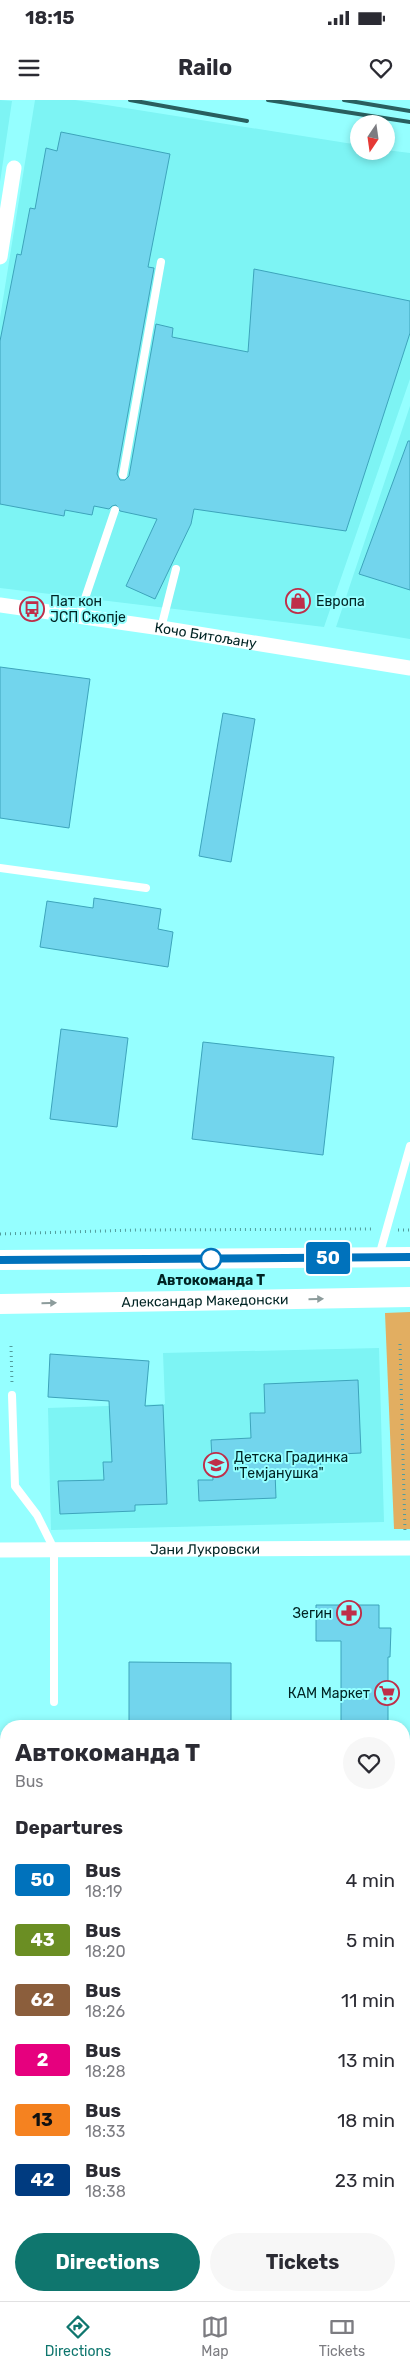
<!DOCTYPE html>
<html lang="en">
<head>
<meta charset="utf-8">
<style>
	body { margin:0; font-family:Rubik,sans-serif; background:#f7f7f7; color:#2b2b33; height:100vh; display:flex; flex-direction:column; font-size:19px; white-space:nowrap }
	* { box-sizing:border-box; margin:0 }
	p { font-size:16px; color:#7c7c81 }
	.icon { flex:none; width:28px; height:28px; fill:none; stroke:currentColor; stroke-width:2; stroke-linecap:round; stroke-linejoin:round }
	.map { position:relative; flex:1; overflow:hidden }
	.drawer { position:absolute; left:0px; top:1620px; width:410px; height:581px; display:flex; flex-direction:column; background:#fff; border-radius:20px 20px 0 0; box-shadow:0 2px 8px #0003 }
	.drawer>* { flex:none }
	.badge { padding:0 10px; border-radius:4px; font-size:18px; line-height:32px }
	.needle { width:32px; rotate:193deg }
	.fabs { position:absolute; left:350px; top:15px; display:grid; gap:10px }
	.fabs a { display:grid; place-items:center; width:45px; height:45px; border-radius:50%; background:#fff; box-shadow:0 2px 8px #0003; font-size:25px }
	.map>.badge { position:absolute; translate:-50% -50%; box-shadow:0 0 0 2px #fff }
	h2 { padding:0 15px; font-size:19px; line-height:45px }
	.round { display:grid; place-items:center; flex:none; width:52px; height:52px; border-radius:26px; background:#f7f7f7 }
	.overview { display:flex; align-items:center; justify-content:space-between; height:85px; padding:0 15px }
	h1 { font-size:24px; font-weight:700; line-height:38px }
	.primary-button { display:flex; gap:10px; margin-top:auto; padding:10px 15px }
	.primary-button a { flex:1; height:58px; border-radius:30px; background:#0f766e; color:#fff; font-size:20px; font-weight:700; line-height:58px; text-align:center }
	.primary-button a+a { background:#f7f7f7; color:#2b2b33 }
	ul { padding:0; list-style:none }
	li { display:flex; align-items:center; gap:15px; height:60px; padding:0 15px }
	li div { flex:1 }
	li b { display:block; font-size:19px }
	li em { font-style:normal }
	li .badge { min-width:55px; font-weight:700; text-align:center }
	.status { display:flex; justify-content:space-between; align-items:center; height:35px; padding:0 25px; background:#fff; direction:ltr }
	.status svg { height:14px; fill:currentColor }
	header { display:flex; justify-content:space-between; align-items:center; height:65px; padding:0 15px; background:#fff; font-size:22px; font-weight:700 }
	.tab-bar { display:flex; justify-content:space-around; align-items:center; height:70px; border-top:1px solid #e1e1e2; background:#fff; font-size:14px; color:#7c7c81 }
	.tab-bar a { display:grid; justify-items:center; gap:2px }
	.tab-bar .on { color:#0f766e }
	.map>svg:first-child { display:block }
	.built { fill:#7df4f4 }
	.green { fill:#e2ae61 }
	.building { fill:#72d5ed; stroke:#3da4bb }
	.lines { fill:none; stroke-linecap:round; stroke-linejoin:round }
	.path { stroke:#529c9c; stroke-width:3; stroke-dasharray:1 4; stroke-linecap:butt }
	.lane { stroke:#fff; stroke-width:8 }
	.street { stroke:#fff; stroke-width:15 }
	.secondary { stroke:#fff; stroke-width:20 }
	.rail { stroke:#295f5f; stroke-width:4 }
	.oneway { fill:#8d9c9c }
	.line-casing { stroke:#fff; stroke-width:11 }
	.line { stroke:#0072bc; stroke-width:8 }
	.stop-dot { fill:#fff; stroke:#0072bc; stroke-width:2.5 }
	.labels { text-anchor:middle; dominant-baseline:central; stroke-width:4; stroke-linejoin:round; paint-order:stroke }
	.poi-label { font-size:14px; fill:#012424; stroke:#95ffff; text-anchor:start }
	.street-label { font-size:14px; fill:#012424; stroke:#95ffff }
	.stop-label { font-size:14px; font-weight:bold; fill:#012424; stroke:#95ffff }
</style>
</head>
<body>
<div class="status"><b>18:15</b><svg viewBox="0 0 49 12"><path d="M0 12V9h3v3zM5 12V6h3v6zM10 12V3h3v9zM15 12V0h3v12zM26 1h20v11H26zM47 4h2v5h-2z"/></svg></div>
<header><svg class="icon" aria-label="menu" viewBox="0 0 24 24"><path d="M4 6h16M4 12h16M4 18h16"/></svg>Railo<svg class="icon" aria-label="heart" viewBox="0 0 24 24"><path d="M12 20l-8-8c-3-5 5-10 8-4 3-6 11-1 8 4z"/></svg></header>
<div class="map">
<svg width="410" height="2201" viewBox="0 0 410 2201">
	<rect width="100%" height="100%" fill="#95ffff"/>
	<path class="built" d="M0 0 12 1 0 82Z
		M35 0H75L359 45V51L386 50 410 53V279L324 527 0 488V218Z
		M410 306V539L336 527Z
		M379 1248 384 1422 51 1430 48 1308 165 1304 163 1253Z"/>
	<path class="green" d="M410 1212V1429H394L385 1213Z"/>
	<path class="building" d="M61 32 170 54 148 167 154 168 117 374 120 380H125L129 376 156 224 173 228 172 237 248 252 254 169 410 201V233L346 431 194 409 191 424 155 499 126 486 157 419 120 411 116 405 112 406 109 409 94 406 92 415 65 410 64 416 0 404V241L17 154 21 155 30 108 35 109 46 48 57 51Z
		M408 341H410V490L359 474Z
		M0 567 90 579 69 728 0 718Z
		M223 613 255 619 231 762 199 756Z
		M94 798 161 809 158 829 173 832 168 867 40 847 47 801 93 808Z
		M61 929 128 938 117 1027 50 1019Z
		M203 942 334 957 323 1055 192 1039Z
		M50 1254 149 1261 145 1306 163 1305 167 1404 135 1405V1411L60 1414 58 1381 104 1380 103 1362H112L109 1301 48 1297Z
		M358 1280 361 1353 320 1355 321 1370 275 1372 276 1398 199 1401 198 1380H213L211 1340 251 1338 250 1313H265L264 1284Z
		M316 1505H379V1528H391L390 1557H388V1626H341V1541H316Z
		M129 1562 231 1563V1626H129Z"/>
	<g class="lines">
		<path class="path" d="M398 1130H410
			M0 1134 136 1130 374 1129
			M400 1244 405 1432
			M11 1246 12 1284"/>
		<path class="lane" d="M123 375 161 162
			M79 516 115 410
			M161 528 176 469
			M0 768 146 788
			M379 1156 410 1046
			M12 1295 15 1386 37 1415 54 1449V1602
			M404 1680 410 1679
			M240 2201V2195"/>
		<g class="street">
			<path d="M0 157 14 68"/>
			<path id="s1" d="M0 505 161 528 410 568"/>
			<path id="s2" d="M0 1450 410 1448"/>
			<path d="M0 1864H6"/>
			<path d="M404 1865 410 1866"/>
		</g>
		<g class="secondary">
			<path d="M0 1160 410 1157"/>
			<path id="s3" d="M0 1204 410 1197"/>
		</g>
		<path class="rail" d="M130 0 247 21
			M268 0 410 22
			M344 0 410 11"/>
	</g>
	<defs><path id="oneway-solid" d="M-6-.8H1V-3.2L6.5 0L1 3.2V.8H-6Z" transform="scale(1.25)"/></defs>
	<g class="oneway">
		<use href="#oneway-solid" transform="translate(316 1199) rotate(-1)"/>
		<use href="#oneway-solid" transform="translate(49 1203) rotate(-1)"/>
	</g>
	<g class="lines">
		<defs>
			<path id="line" d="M0 1160 410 1157"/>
		</defs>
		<use href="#line" class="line-casing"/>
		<use href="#line" class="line"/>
	</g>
	<defs>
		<symbol id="shop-ring" viewBox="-11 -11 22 22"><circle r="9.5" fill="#95ffff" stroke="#bf2e49" stroke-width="1.5"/><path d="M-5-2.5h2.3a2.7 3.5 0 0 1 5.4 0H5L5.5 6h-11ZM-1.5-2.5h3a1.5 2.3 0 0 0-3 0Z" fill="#bf2e49"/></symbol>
		<symbol id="bus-ring" viewBox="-11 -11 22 22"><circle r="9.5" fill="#95ffff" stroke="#bf2e49" stroke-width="1.5"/><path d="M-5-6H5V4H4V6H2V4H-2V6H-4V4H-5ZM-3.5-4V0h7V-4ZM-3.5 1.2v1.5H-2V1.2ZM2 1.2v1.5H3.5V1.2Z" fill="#bf2e49"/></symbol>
		<symbol id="school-ring" viewBox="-11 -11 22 22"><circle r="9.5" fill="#95ffff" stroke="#bf2e49" stroke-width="1.5"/><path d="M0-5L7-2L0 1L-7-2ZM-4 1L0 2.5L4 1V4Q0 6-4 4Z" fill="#bf2e49"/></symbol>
		<symbol id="pharmacy-ring" viewBox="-11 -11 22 22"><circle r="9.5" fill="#95ffff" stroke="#bf2e49" stroke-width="1.5"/><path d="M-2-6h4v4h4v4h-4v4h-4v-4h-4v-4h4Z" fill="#bf2e49"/></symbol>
		<symbol id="supermarket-ring" viewBox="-11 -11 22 22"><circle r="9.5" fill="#95ffff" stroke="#bf2e49" stroke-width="1.5"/><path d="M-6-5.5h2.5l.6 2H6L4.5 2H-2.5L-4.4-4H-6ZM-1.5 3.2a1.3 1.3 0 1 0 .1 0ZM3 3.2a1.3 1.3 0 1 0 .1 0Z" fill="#bf2e49"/></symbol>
	</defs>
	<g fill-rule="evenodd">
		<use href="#shop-ring" x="284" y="487" width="28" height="28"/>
		<use href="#bus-ring" x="18" y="495" width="28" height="28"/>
		<use href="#school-ring" x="202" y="1351" width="28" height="28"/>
		<use href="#pharmacy-ring" x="335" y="1499" width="28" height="28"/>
		<use href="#supermarket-ring" x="373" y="1579" width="28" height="28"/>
	</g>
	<circle class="stop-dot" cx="211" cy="1159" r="10"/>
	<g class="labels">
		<g class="poi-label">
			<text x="50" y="501">Пат кон<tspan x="50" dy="16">ЈСП Скопје</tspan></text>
			<text x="316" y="501">Европа</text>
			<text x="234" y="1357">Детска Градинка<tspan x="234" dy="16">"Темјанушка"</tspan></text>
			<text x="332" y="1513" text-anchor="end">Зегин</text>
			<text x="370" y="1593" text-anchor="end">КАМ Маркет</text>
		</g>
		<g class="street-label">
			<text stroke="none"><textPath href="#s1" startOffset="208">Кочо Битољану</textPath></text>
			<text stroke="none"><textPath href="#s3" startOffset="205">Александар Македонски</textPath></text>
			<text stroke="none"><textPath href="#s2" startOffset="205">Јани Лукровски</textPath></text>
		</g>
		<g class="stop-label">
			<text x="211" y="1180">Автокоманда Т</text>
		</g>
	</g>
</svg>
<div class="fabs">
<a><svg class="needle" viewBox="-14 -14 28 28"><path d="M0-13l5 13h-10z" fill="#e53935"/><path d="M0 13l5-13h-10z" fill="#7c7c81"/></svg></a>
</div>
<b class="badge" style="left:328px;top:1158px;background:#0072bc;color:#fff">50</b>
<section class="drawer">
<div class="overview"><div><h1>Автокоманда Т</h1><p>Bus</p></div><a class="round"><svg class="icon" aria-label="heart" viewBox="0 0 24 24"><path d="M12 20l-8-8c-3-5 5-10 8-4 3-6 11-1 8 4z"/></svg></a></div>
<h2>Departures</h2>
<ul>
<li><span class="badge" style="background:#0072bc;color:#fff">50</span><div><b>Bus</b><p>18:19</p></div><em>4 min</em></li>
<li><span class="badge" style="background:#6b8e23;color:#fff">43</span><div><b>Bus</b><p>18:20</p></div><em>5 min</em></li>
<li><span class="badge" style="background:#8b5e3c;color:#fff">62</span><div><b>Bus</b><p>18:26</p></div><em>11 min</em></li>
<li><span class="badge" style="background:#e6007e;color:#fff">2</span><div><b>Bus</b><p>18:28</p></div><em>13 min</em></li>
<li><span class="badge" style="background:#f58220;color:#111">13</span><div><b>Bus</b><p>18:33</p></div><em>18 min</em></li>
<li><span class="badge" style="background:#003b80;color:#fff">42</span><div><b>Bus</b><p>18:38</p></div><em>23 min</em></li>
</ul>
<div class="primary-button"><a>Directions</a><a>Tickets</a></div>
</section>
</div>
<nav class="tab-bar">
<a class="on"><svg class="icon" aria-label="directions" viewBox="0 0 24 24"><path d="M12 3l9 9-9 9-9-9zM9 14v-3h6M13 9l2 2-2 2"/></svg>Directions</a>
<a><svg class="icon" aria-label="map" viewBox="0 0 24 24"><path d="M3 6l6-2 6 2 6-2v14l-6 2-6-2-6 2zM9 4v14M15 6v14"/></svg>Map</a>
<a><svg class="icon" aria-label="tickets" viewBox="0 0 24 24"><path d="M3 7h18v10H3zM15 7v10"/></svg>Tickets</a>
</nav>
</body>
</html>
